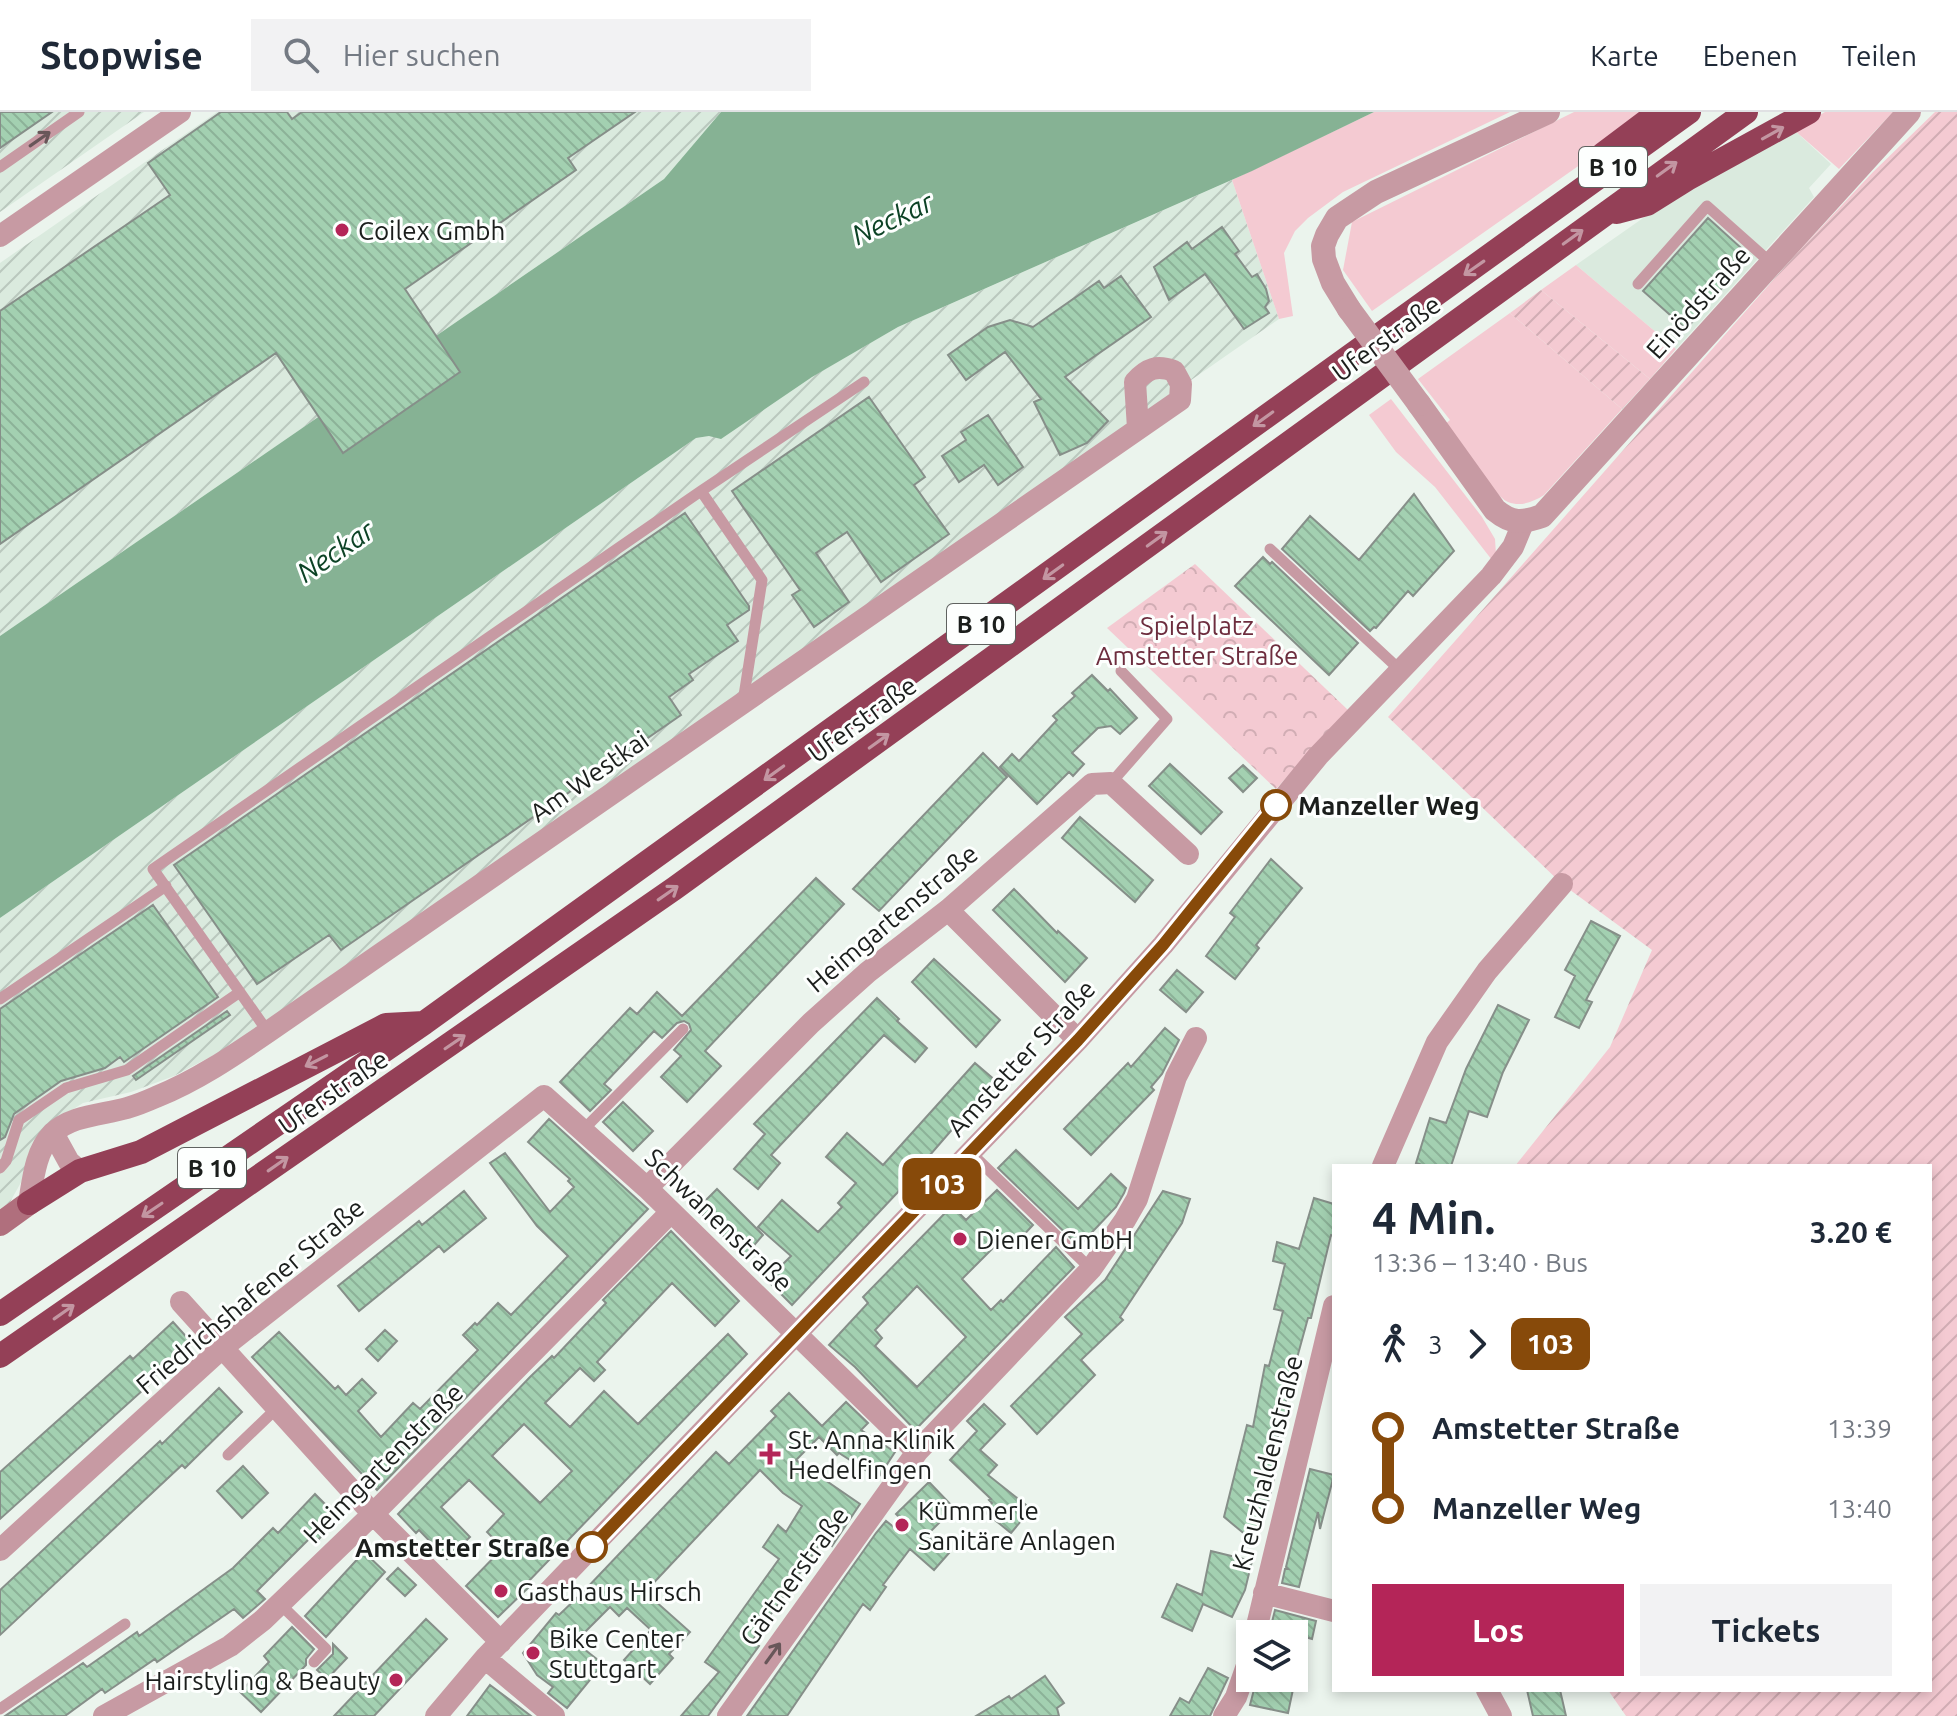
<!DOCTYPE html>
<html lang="de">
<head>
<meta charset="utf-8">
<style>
	body { margin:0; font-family:Ubuntu,sans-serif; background:#f2f2f3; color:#1f2937; height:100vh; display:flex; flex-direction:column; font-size:30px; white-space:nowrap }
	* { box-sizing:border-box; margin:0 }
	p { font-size:26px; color:#747a83 }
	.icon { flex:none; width:44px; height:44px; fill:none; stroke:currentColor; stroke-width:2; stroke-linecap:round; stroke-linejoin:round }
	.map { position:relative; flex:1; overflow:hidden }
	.drawer { position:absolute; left:1332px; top:1052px; width:600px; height:528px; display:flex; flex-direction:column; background:#fff; border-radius:0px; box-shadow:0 4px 12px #0003 }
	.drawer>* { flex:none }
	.badge { padding:0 16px; border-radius:12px; font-size:28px; line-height:52px }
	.tools { position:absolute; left:1236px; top:1508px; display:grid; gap:16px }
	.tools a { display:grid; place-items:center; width:72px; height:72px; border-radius:0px; background:#fff; box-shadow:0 4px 12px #0003; font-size:40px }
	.map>.badge { position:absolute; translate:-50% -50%; box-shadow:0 0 0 4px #fff }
	.legs { display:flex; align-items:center; gap:12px; height:88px; padding:0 40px; font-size:26px }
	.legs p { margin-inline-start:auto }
	.overview { display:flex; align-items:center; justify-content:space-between; height:136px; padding:0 40px }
	h1 { font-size:44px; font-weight:700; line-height:60px }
	.action { display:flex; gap:16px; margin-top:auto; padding:16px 40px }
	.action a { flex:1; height:92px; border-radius:0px; background:#b42558; color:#fff; font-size:32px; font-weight:700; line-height:92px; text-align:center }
	.action a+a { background:#f2f2f3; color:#1f2937 }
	ul { padding:0 40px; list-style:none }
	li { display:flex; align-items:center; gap:28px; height:80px; font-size:30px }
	li i { display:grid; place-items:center; width:12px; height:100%; margin:0 10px; background:currentColor }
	li i::after { content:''; width:20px; height:20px; margin:-10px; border:6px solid; border-radius:50%; background:#fff }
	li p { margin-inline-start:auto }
	li:first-child i { background:linear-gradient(#0000 50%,currentColor 0) }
	li:last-child i { background:linear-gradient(currentColor 50%,#0000 0) }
	header { display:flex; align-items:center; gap:48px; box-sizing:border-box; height:112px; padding:0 40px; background:#fff; border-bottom:2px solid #e0e1e3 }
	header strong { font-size:38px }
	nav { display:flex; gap:44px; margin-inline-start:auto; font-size:28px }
	.search { width:560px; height:72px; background:#f2f2f3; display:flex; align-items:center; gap:20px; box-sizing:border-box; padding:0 28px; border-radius:0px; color:#747a83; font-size:30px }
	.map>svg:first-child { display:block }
	.built { fill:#daeade }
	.industrial { fill:url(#industrial-furrows) }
	.grass { fill:#f4cad2 }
	.park { fill:url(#park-crowns) }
	.garden { fill:url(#garden-furrows) }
	.water { fill:#86b294 }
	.building { fill:url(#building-back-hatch); stroke:#868f89; stroke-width:2; fill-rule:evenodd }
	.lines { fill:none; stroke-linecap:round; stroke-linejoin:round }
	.service { stroke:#c79aa3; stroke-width:11 }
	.minor { stroke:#c79aa3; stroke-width:22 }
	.tertiary { stroke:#c79aa3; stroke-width:24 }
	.secondary { stroke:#b06f7d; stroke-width:24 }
	.trunk { stroke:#944057; stroke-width:24 }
	.tertiary-bridge { stroke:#c79aa3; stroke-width:24 }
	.oneway { stroke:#c396a2 }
	.oneway2 { stroke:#685659 }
	.line-1-casing { stroke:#fff; stroke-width:18 }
	.line-1 { stroke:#874a0a; stroke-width:12 }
	.poi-dot { fill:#b42558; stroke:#fdfffe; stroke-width:3 }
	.stop-1-dot { fill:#fff; stroke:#874a0a; stroke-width:4 }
	.labels { text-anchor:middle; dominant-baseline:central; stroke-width:6; stroke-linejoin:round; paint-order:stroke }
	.shield { fill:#fdfffe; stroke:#5f6260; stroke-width:2 }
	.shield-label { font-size:24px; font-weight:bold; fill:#1b1e1c }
	.poi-label { font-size:26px; fill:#1b1e1c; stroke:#fdfffe; text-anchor:start }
	.street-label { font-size:26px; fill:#1b1e1c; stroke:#fdfffe }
	.park-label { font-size:26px; fill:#6d2d3e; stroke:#fdfffe }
	.stop-label { font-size:26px; font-weight:bold; fill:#1b1e1c; stroke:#fdfffe; text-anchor:start }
	.water-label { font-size:28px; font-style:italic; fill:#0c4225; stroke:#fdfffe }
</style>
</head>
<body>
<header>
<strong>Stopwise</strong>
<div class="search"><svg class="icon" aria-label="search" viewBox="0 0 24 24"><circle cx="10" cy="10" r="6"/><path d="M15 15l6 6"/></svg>Hier suchen</div>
<nav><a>Karte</a><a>Ebenen</a><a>Teilen</a></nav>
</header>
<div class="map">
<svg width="1957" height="1604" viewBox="0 0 1957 1604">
	<defs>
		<pattern id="industrial-furrows" width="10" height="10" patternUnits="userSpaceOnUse" patternTransform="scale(2)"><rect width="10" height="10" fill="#daeade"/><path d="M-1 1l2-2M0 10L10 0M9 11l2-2" fill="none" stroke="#bac8be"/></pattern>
		<pattern id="park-crowns" width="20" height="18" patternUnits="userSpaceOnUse" patternTransform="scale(2)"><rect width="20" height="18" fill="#f4cad2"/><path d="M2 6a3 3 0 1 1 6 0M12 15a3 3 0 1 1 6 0" fill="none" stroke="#d1adb4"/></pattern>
		<pattern id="garden-furrows" width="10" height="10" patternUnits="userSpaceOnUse" patternTransform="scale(2)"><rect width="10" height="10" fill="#f4cad2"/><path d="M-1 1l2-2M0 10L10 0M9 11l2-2" fill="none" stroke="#d1adb4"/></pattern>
		<pattern id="building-back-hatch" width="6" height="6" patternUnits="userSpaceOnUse" patternTransform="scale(2)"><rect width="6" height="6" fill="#a3d0b1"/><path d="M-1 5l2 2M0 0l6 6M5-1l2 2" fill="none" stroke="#8cb298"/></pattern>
	</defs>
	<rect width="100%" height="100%" fill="#ebf4ed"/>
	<path class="built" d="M1794 18 1831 52 1809 76 1814 85 1676 237 1576 153 1676 83Z"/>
	<path class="industrial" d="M0 0H144L0 100Z
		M217 0H721L664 67 0 524V151Z
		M1232 68 1279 207 246 926 174 964 131 980 83 991 56 1008 10 1090 0 1097V806L696 326 709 324 898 215Z"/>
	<path class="grass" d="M1374 0H1510L1343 80 1308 106 1295 119 1284 141 1293 204 1279 207 1232 68Z
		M1574 0H1650L1628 19 1372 199 1343 158 1352 110Z
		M1825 0H1893L1839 57 1794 18Z
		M1576 153 1676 237 1650 267 1541 178Z
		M1510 201 1622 297 1544 383C1533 390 1521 395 1508 390 1492 383 1457 329 1444 313L1450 308 1418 267Z
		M1391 287 1482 405 1495 427 1496 443 1492 448 1435 375 1396 340 1369 303Z"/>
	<path class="park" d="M1195 452 1348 598 1276 677 1107 516Z"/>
	<path class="garden" d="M1935 0H1957V1604H1626L1608 1578H1930V1054H1515L1610 935 1652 838 1562 772 1388 605 1796 142 1873 60Z
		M1541 178 1650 267 1622 297 1510 201Z"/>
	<path class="water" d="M721 0H1374L1252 59 898 215 812 265 721 327 709 324 696 326 0 806V524L664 67Z"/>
	<path class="building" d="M0 0H52L0 36Z
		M221 0H287L292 7 302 0H635L568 46 576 58 405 177 460 260 343 341 276 241 0 432V199L170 83 148 51Z
		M1708 106 1750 144 1686 217 1643 179Z
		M1222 115 1239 139 1235 142 1252 165 1257 162 1266 177 1269 189 1265 195 1269 201 1244 217 1205 162 1169 188 1154 155 1187 130 1192 137Z
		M1121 164 1151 205 1065 265 1108 309 1087 331 1060 343 1034 290 1041 287 1005 240 966 268 948 243 988 215 1010 208 1033 215 1099 169 1104 176Z
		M869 285 925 365 914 373 949 422 881 470 847 420 816 441 849 490 814 515 792 483 800 478 732 379Z
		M988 303 1023 355 998 373 984 353 959 370 942 344 966 328 961 320Z
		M1414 382 1454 439 1413 484 1408 479 1376 516 1374 515 1370 519 1282 437 1310 404 1359 448Z
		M685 401 749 494V498L727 513 738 529 689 562 693 568 669 585 681 603 341 838 329 823 257 872 174 753Z
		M1263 445 1270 452 1272 450 1358 531 1329 563 1235 474Z
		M1092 563 1108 579 1110 577 1137 606 1120 622 1111 614 1098 616 1072 641 1084 652 1073 664 1069 660 1037 692 1000 655 1012 642 1019 649 1057 608 1053 604 1075 584 1072 581Z
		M983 641 1007 665 879 799 853 777Z
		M1170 652 1222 700 1201 722 1149 674Z
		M1243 653 1257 666 1243 680 1229 666Z
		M1080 705 1153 768 1135 790 1062 726Z
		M1271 747 1302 776 1256 833 1259 836 1235 867 1206 844 1235 805 1230 801Z
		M816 766 844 792 705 939 721 954 687 990 661 965 681 944 674 938 691 918 689 912 684 909 677 911 662 926 654 919 604 972 611 978 590 999 560 970 630 896 637 902 657 880 682 904Z
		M1014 777 1057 821 1058 819 1087 846 1065 870 993 798Z
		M153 793 218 885 124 950 120 945 105 956 61 969 14 1002 5 1025 0 1028V897Z
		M1591 809 1620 824 1586 888 1592 890 1579 916 1555 905 1575 864 1565 858Z
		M934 847 1000 908 976 935 912 870Z
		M1177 858 1203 880 1186 900 1160 878Z
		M877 886 899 907 897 909 927 936 915 950 884 923 771 1043 780 1051 758 1077 734 1057 765 1022 754 1012Z
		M1498 893 1529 908 1503 960 1487 1005 1469 999 1451 1054H1425L1416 1051 1430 1006 1446 1011 1466 957Z
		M227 899 230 903 136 968 133 964Z
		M1165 916 1179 928 1162 962 1151 975 1154 978 1091 1043 1064 1017 1128 951 1131 955Z
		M975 951 995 968 897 1081 792 1193 767 1168 791 1144 758 1115 782 1088 818 1120 842 1095 838 1091 856 1071 826 1045 847 1021 883 1053Z
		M623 990 653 1019 633 1039 603 1010Z
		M549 1007 648 1097 377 1378 252 1245 279 1220 335 1277 338 1274 346 1283 362 1267 376 1281 358 1299 381 1325 413 1291 420 1297 478 1238 463 1223 475 1211 477 1213 498 1191 511 1203 568 1144 537 1114 490 1051 505 1041 550 1100 574 1075 568 1069 570 1067 528 1030Z
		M1016 1038 1078 1097 1111 1062 1126 1076 1124 1081 1116 1095 1079 1134 998 1056Z
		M717 1077 763 1123 744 1145 697 1097Z
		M997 1078 1033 1113 1015 1132 1006 1123 962 1167 991 1198 1001 1188 1003 1190 1056 1135 1074 1155 915 1318 855 1255 829 1233 868 1191 863 1185 952 1094 966 1108ZM917 1174 966 1225 917 1275 875 1234 882 1226 875 1218Z
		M464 1079 486 1106 444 1140 439 1134 359 1199 338 1174 419 1109 422 1113Z
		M1163 1079 1190 1087 1182 1111 1120 1205 1123 1208 1081 1248 1095 1263 1037 1322 1011 1294 1082 1222 1065 1205 1105 1168Z
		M1314 1086 1334 1092V1124L1331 1123 1311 1206H1308L1297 1246 1285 1293 1289 1294 1284 1316 1280 1315 1273 1349 1277 1350 1272 1376 1260 1417 1249 1415 1247 1424 1224 1405 1247 1313 1253 1315 1265 1253 1269 1254 1283 1199 1274 1197 1285 1152 1273 1149 1277 1130 1299 1137Z
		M671 1119 739 1189 715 1214 672 1171 597 1250 605 1258 594 1269 580 1256 545 1291 570 1315 604 1279 638 1312 728 1222 747 1242 525 1473 528 1476 498 1505 466 1474 503 1436 487 1420 504 1402 469 1368 441 1395 470 1425 447 1447 419 1418 416 1421 398 1402 530 1265 552 1244 554 1246 606 1191 603 1188ZM524 1312 572 1359 540 1391 492 1344Z
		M173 1210 191 1230 151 1267 153 1269 0 1407V1360L130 1244 133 1247Z
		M385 1218 397 1229 378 1249 366 1237Z
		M219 1276 242 1300 185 1356 182 1353 0 1523V1478L160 1329 162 1332Z
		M789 1281 822 1314 846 1290 868 1311 861 1318 895 1340 878 1366 839 1341 837 1343 819 1325 796 1348 860 1392 832 1434 823 1428 752 1529 759 1534 708 1604H681L719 1560 705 1550 779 1447 763 1435 778 1413 786 1420 802 1394 783 1381 760 1358 645 1480 690 1520 669 1542 673 1546 650 1572 624 1548 651 1518 627 1496 619 1504 610 1495 575 1530 603 1552 567 1596 548 1581 553 1575 537 1563 523 1541 556 1501 559 1503 583 1480 716 1340 729 1352 776 1304 771 1299Z
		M984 1292 1005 1312 980 1338 997 1353 988 1363 1031 1397 1011 1421 985 1400 992 1391 989 1388 991 1387 950 1348 977 1319 967 1309Z
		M243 1354 268 1381 242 1406 217 1379Z
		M1310 1357 1334 1363 1320 1417 1318 1400 1299 1475 1282 1471 1285 1457H1288L1286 1455Z
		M929 1370 954 1396 927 1423 949 1441 934 1458 910 1437 883 1473 886 1475 870 1498 863 1492 787 1604H747L876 1421 886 1409 895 1416 902 1408 896 1402Z
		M315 1382 339 1406 316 1430 311 1425 257 1479 265 1487 243 1506 234 1497 157 1550 155 1547 105 1581 102 1577 65 1604H5L83 1551 87 1555 137 1520 139 1524 233 1456 273 1416 278 1421Z
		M1211 1439 1252 1449 1245 1478 1232 1505 1203 1492 1192 1519 1162 1505 1177 1472 1202 1483Z
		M364 1440 385 1460 326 1525 305 1504Z
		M398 1456 416 1473 405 1484 387 1467Z
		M1275 1498 1316 1509 1312 1527 1294 1522H1269Z
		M426 1507 447 1527 374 1604H334Z
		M292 1515 314 1537 306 1547V1553L261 1600 240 1580 269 1550 264 1544Z
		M333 1532 347 1546 327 1567 317 1558 333 1542Z
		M1208 1556 1228 1566 1210 1604H1170L1180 1586 1189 1591Z
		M1045 1564 1064 1591 1057 1596 1059 1604H976L1009 1584 1011 1587Z
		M1257 1566 1295 1568 1288 1601 1250 1593Z
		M490 1573 531 1604H467Z
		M1527 1578H1560L1566 1604H1533Z"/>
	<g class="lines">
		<path class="service" d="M0 55 79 0
			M1638 172 1707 94 1771 151
			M701 379 762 468 743 590
			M1270 437 1400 558
			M1111 671 1167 607 1121 559
			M0 887 166 774
			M268 920 153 757 701 379 864 270
			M583 1018 683 917
			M971 1041 1091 1157
			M0 1056 6 1049 19 1008 66 976 127 958 240 880
			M228 1343 277 1296
			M280 1492 326 1537 314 1550
			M0 1597 125 1512"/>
		<path class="minor" d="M0 124 180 0
			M948 798 1078 928
			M53 1021 69 1050 80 1059
			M1383 1054 1437 930 1487 859 1562 772
			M647 1076 811 911 868 860 948 798 1092 672 1111 671 1188 742
			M29 1091C33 1068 35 1040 52 1022 71 1003 103 1003 127 996 137 993 147 989 156 985 196 969 233 944 268 920L1180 288 1181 272 1174 259C1157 253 1147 256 1135 270L1138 316
			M181 1190 373 1402 501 1530
			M0 1438 222 1236 544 984 647 1076 917 1340
			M1264 1481 1334 1499
			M1255 1522 1334 1194
			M485 1546 554 1604
			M1487 1578 1501 1604
			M104 1604 230 1534 263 1508 373 1402 671 1100
			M436 1604 485 1546 1078 928 1163 833 1318 644 1491 464 1513 435 1523 411
			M728 1604 917 1340 1091 1157 1125 1108 1137 1087 1176 965 1196 926
			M1224 1604 1236 1585 1250 1545"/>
		<path class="tertiary" d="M1349 197 1333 171 1324 147 1323 134 1327 123 1337 106 1376 80 1548 0
			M1419 292 1495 398C1512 412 1522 411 1542 404L1909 0"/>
		<path class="secondary" d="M0 1112 29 1091"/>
		<path class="trunk" d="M1603 42 1659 0
			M1617 100 1647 92 1687 67 1809 0
			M29 1091 80 1059 141 1040 386 913 424 911
			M0 1202 424 911 1689 0
			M0 1244 675 776 1746 0"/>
		<path class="tertiary-bridge" d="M1349 197 1419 292"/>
	</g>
	<defs><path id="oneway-shaft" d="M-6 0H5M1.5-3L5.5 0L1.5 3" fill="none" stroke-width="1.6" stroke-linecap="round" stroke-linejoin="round" transform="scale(2)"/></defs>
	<g class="oneway">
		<use href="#oneway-shaft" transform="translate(1773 21) rotate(-29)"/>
		<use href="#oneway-shaft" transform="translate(1667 57) rotate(-36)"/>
		<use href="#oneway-shaft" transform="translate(1573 125) rotate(-36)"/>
		<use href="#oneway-shaft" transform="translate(1474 156) rotate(145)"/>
		<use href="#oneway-shaft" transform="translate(1263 307) rotate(144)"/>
		<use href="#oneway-shaft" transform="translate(1157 427) rotate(-36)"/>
		<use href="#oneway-shaft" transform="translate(1053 460) rotate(144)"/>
		<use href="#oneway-shaft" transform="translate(879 629) rotate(-36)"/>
		<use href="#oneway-shaft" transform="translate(774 661) rotate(144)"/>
		<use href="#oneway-shaft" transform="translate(668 781) rotate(-35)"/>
		<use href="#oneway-shaft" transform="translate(455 930) rotate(-34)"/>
		<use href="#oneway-shaft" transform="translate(316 949) rotate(153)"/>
		<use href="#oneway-shaft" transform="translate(278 1052) rotate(-35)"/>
		<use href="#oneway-shaft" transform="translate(152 1098) rotate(146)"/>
		<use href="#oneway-shaft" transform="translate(64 1200) rotate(-35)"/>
	</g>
	<g class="oneway2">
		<use href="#oneway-shaft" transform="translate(40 27) rotate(-35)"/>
		<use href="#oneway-shaft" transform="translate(773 1541) rotate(-54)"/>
	</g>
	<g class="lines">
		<defs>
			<path id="line-1" d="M592 1435 1078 928 1163 833 1276 693"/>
		</defs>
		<use href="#line-1" class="line-1-casing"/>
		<use href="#line-1" class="line-1"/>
	</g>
	<g class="poi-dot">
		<circle cx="342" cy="118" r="8"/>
		<circle cx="960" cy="1127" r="8"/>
		<path d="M766 1330h8v8h8v8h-8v8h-8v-8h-8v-8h8z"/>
		<circle cx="902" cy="1413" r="8"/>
		<circle cx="501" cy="1479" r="8"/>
		<circle cx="533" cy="1541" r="8"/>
		<circle cx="396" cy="1568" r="8"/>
	</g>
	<g class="stop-1-dot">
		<circle cx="1276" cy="693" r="14"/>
		<circle cx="592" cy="1435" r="14"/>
	</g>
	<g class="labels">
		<g class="shield">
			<rect x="1579" y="35" width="68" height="40" rx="6"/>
			<rect x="947" y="492" width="68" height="40" rx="6"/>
			<rect x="178" y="1036" width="68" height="40" rx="6"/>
		</g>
		<g class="shield-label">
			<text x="1613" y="55">B 10</text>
			<text x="981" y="512">B 10</text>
			<text x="212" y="1056">B 10</text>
		</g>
		<g class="poi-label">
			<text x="358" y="118">Coilex Gmbh</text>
			<text x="976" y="1127">Diener GmbH</text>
			<text x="788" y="1327">St. Anna-Klinik<tspan x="788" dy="30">Hedelfingen</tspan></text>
			<text x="918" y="1398">Kümmerle<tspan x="918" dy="30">Sanitäre Anlagen</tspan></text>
			<text x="517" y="1479">Gasthaus Hirsch</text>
			<text x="549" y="1526">Bike Center<tspan x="549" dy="30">Stuttgart</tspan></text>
			<text x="380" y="1568" text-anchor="end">Hairstyling &amp; Beauty</text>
		</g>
		<g class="street-label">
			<text transform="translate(1698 190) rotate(-48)">Einödstraße</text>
			<text transform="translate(1386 226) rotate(-36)">Uferstraße</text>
			<text transform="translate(862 607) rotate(-36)">Uferstraße</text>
			<text transform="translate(589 664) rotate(-35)">Am Westkai</text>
			<text transform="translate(892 806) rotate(-40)">Heimgartenstraße</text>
			<text transform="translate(1021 946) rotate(-47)">Amstetter Straße</text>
			<text transform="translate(333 980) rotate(-35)">Uferstraße</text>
			<text transform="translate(719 1108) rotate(44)">Schwanenstraße</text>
			<text transform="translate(250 1184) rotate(-40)">Friedrichshafener Straße</text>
			<text transform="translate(383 1351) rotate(-45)">Heimgartenstraße</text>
			<text transform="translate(1267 1351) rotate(-76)">Kreuzhaldenstraße</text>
			<text transform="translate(794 1464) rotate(-54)">Gärtnerstraße</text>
		</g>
		<g class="park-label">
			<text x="1197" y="513">Spielplatz<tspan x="1197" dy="30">Amstetter Straße</tspan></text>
		</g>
		<g class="stop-label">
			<text x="1298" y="693">Manzeller Weg</text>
			<text x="570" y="1435" text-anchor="end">Amstetter Straße</text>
		</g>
		<g class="water-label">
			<text transform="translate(892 106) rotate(-25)">Neckar</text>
			<text transform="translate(335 439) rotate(-34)">Neckar</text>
		</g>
	</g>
</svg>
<div class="tools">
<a><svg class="icon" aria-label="layers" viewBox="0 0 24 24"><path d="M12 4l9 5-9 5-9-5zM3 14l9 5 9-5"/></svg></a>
</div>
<b class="badge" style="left:942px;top:1072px;background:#874a0a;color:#fff">103</b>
<section class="drawer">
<div class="overview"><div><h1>4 Min.</h1><p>13:36 – 13:40 · Bus</p></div><b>3.20 €</b></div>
<div class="legs"><svg class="icon" aria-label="walk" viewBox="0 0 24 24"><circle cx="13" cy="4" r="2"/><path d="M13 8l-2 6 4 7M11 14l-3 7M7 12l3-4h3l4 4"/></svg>3<svg class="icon" aria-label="forward" viewBox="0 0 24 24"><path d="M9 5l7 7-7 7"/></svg><b class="badge" style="background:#874a0a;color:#fff">103</b></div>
<ul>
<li><i style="color:#874a0a"></i><b>Amstetter Straße</b><p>13:39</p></li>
<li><i style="color:#874a0a"></i><b>Manzeller Weg</b><p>13:40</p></li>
</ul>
<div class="action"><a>Los</a><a>Tickets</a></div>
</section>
</div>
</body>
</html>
